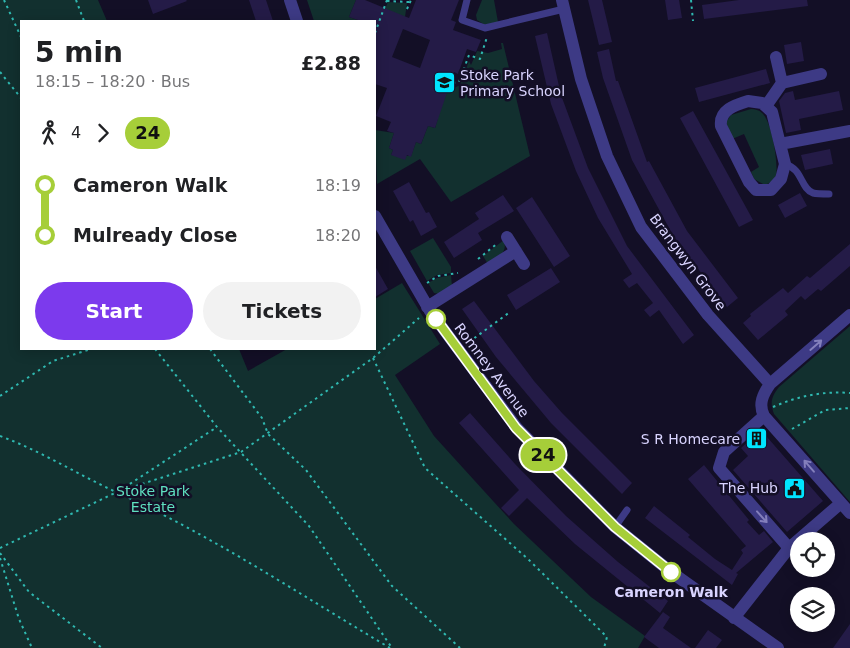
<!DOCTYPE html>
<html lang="en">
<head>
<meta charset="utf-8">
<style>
	body { margin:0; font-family:"DejaVu Sans",sans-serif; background:#f2f2f2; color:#202124; height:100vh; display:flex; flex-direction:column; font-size:19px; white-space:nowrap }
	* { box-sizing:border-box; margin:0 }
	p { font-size:16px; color:#757577 }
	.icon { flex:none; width:28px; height:28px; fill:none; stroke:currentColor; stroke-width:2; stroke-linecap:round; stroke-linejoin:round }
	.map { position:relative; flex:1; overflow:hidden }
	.sheet { position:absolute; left:20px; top:20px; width:356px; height:330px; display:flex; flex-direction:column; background:#fff; border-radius:0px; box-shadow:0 2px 12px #0003 }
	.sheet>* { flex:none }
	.badge { padding:0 10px; border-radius:16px; font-size:18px; line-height:32px }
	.buttons { position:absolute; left:790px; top:532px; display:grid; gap:10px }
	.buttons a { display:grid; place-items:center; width:45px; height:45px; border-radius:50%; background:#fff; box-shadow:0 2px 12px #0003; font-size:25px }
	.map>.badge { position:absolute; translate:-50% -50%; box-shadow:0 0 0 2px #fff }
	.legs { display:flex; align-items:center; gap:8px; height:55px; padding:0 15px; font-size:16px }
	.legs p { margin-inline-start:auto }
	.headline { display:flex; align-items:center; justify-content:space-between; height:85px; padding:0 15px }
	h1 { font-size:28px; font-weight:700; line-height:38px }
	.button { display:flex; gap:10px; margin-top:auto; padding:10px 15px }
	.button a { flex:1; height:58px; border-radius:30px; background:#7c3aed; color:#fff; font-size:20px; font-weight:700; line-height:58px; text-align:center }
	.button a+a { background:#f2f2f2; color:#202124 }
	ul { padding:0 15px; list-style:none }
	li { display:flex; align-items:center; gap:18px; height:50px; font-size:19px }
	li i { display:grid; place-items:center; width:8px; height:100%; margin:0 6px; background:currentColor }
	li i::after { content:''; width:12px; height:12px; margin:-6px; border:4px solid; border-radius:50%; background:#fff }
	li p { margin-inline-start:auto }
	li:first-child i { background:linear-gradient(#0000 50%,currentColor 0) }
	li:last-child i { background:linear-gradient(currentColor 50%,#0000 0) }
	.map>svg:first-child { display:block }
	.green { fill:#12302f }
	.building { fill:#241b47; fill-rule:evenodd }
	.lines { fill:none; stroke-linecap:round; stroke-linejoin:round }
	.path { stroke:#2fb8b0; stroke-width:2; stroke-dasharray:2.5 4; stroke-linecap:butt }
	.service { stroke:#3d3a85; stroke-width:7 }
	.minor { stroke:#3d3a85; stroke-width:12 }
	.oneway { stroke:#837fbc }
	.line-1-casing { stroke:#fff; stroke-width:11 }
	.line-1 { stroke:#a6ce39; stroke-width:8 }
	.stop-1-dot { fill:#fff; stroke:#a6ce39; stroke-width:2.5 }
	.labels { text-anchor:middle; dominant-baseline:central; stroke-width:5; stroke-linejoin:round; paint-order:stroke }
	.poi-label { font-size:14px; fill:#d9d4ff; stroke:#130f26; text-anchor:end }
	.street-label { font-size:14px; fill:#d9d4ff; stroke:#130f26 }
	.park-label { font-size:14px; fill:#5fe0c0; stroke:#130f26 }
	.stop-label { font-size:14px; font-weight:bold; fill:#d9d4ff; stroke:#130f26 }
</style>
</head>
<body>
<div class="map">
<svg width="850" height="648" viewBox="0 0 850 648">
	<rect width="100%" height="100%" fill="#130f26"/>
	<path class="green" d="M0 0H98L107 21H21V349H239L248 371 287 349H375V299L402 283 440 344 395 375 434 436 514 524 591 597 645 636 638 648H0Z
		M307 0H356L349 17 361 21H314Z
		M482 0H494L498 22 485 25 477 20 476 15Z
		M388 2 407 3 405 17 385 9Z
		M501 43H503L530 156 451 202 420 159 377 184 375 130 394 133 389 148 393 150 391 155 411 156 416 142 421 144 428 126 435 128 438 118 432 115 449 86 454 88 460 85 469 61 471 65 477 51 488 53 502 49Z
		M751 109C755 109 759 110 762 113 772 121 780 169 775 180L765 185 754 179 751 172 759 167 744 134 732 139 726 122 731 115Z
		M433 238 451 267V273L437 275 427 281 410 251Z
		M504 240C508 254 497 257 488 264L483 256Z
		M451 275 452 287 440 294 434 293 428 283 437 278Z
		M850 326V502L774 414C770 403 771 397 779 387Z"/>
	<path class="building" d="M148 0H186L187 1 153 14Z
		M249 0H266L273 21H256Z
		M356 0H365L409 18 416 0H459L451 20 456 22 453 30 481 40 476 52 467 49 458 74 454 72 435 128 428 126 421 144 416 142 411 157 407 155 405 160 391 155 393 150 389 148 394 133 387 131 391 122 376 116 387 88 375 84V21H361L349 17ZM403 29 430 40 420 68 392 57Z
		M588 0H602L612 42 599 45Z
		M665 0H679L682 18 668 20Z
		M739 0H807L808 6 704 19 702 5Z
		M547 33 561 95 588 168 627 246 694 335 683 344 659 310 650 317 644 310 653 303 637 283 629 288 623 280 632 274 598 218 576 171 551 104 535 36Z
		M801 42 804 61 787 64 784 45Z
		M609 49 616 81H618L647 162 649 161 687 231 738 298 727 307 674 237 632 160 603 78 597 52Z
		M766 69 770 83 699 102 695 88Z
		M793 91 795 100 839 91 843 110 799 119 801 130 786 133 779 101 785 93Z
		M693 111 753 220 739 227 680 118Z
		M830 149 833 164 805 170 801 155Z
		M409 182 426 213 429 212 437 227 421 236 413 220 410 222 393 191Z
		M800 193 807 206 785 218 778 205Z
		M503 195 514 211 478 233 482 240 454 258 444 242 479 219 475 213Z
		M532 197 570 256 554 267 516 208Z
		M850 244V266L821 291 818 289 805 300 801 296 785 311 788 315 758 340 743 323 751 316 750 314 783 288 788 293 807 276 810 278Z
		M375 266 388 289 375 297Z
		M551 268 560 282 516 310 507 295Z
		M474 301 534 381 562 413 632 483 622 494 551 423 496 357 462 309Z
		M470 413 515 464 566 516 618 562 668 601 660 613 575 544 527 498 509 516 501 508 519 490 459 423Z
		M761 430 823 501 787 532 733 470 748 456 741 448Z
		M704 465 749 520 747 522 759 535 764 531 773 542 736 573 738 574 732 585 645 518 654 506 690 535 688 537 715 559 732 570 743 553 741 550 746 546 688 479Z
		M663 612 670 617 663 628 691 648H659L644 637Z
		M850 624V648H833Z
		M708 630 722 640 716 648H695Z"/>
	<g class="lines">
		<path class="path" d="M4 0 21 37
			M76 0 84 21
			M691 0 693 21
			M387 1 409 2
			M407 9 411 0
			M375 33 387 0
			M0 72 21 98
			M452 73 449 79 451 83 459 82 469 55 480 59 487 37
			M478 259 498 243
			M427 283 438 276 458 273
			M469 342 510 312
			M155 349 217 427 309 526 392 648
			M210 349 262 418 268 434 306 470 392 586 460 648
			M373 358 425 468 529 560 607 637 604 648
			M0 396 53 361 91 349
			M773 407C798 396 823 391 850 393
			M792 429 825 410 850 408
			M0 436C41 451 77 474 116 492 211 535 301 595 390 648
			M119 491 217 427
			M0 548 117 492 241 452 373 358 419 318
			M0 553 29 592 102 648
			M0 558 19 619 32 648"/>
		<path class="service" d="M467 0 462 20 485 28 564 9
			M785 164C803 169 800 188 813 193 817 194 824 194 829 194
			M615 527 627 510"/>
		<path class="minor" d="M290 0 297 21
			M562 0 581 79 607 156 641 227 708 315 770 384
			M776 57 782 83
			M748 101 762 103 772 112 785 164 781 179 771 190H756L749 182 721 126C719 110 735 105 748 101Z
			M766 106 782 83 821 74
			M780 144 850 131
			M375 216 430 311 517 428 615 527 671 572 778 648
			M507 237 524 264
			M427 307 516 251
			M850 315 770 384C763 394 758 404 764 416L850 513
			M764 416 724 452 719 468 789 548
			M734 618 789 548 841 503"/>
	</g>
	<defs><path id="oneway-shaft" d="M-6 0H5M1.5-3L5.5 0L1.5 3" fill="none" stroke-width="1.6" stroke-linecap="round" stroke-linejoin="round" transform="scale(1.25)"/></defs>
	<g class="oneway">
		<use href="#oneway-shaft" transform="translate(816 345) rotate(-41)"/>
		<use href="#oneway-shaft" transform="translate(809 466) rotate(-131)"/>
		<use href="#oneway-shaft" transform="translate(762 517) rotate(48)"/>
	</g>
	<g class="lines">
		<defs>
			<path id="line-1" d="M436 319 516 428 615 527 671 572"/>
		</defs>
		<use href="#line-1" class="line-1-casing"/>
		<use href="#line-1" class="line-1"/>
	</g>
	<defs>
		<symbol id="school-square" viewBox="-11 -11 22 22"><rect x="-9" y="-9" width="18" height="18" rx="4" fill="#00e5ff" stroke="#130f26"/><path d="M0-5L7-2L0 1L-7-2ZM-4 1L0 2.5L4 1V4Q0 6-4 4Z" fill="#111"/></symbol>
		<symbol id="building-square" viewBox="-11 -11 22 22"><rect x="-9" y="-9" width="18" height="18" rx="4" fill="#00e5ff" stroke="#130f26"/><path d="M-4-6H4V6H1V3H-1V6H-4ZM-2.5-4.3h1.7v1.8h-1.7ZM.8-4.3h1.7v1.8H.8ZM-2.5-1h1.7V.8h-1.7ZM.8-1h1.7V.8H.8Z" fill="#111"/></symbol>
		<symbol id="civic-square" viewBox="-11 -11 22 22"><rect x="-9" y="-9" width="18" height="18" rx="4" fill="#00e5ff" stroke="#130f26"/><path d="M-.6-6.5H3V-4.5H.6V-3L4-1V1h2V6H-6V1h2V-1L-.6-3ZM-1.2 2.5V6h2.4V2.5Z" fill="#111"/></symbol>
	</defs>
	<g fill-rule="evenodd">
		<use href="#school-square" x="432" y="70" width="25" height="25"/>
		<use href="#building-square" x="744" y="426" width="25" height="25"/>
		<use href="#civic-square" x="782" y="476" width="25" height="25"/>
	</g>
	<g class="stop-1-dot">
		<circle cx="436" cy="319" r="9"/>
		<circle cx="671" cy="572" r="9"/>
	</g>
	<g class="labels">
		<g class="poi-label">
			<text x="460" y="75" text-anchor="start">Stoke Park<tspan x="460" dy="16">Primary School</tspan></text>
			<text x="740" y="439">S R Homecare</text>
			<text x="778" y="488">The Hub</text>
		</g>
		<g class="street-label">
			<text transform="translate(688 262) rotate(53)">Brangwyn Grove</text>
			<text transform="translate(492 370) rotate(53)">Romney Avenue</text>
		</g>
		<g class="park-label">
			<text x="153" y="491">Stoke Park<tspan x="153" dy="16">Estate</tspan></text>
		</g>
		<g class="stop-label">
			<text x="671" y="592">Cameron Walk</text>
		</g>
	</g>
</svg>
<div class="buttons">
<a><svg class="icon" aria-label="locate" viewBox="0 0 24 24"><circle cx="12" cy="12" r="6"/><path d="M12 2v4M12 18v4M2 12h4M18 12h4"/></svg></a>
<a><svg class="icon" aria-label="layers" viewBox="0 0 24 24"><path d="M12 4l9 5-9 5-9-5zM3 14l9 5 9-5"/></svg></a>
</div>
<b class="badge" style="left:543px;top:455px;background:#a6ce39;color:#111">24</b>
<section class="sheet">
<div class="headline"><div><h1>5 min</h1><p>18:15 – 18:20 · Bus</p></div><b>£2.88</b></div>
<div class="legs"><svg class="icon" aria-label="walk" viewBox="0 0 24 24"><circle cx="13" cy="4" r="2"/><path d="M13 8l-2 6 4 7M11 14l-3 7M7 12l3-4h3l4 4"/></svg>4<svg class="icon" aria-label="forward" viewBox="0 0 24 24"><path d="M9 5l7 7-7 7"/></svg><b class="badge" style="background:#a6ce39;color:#111">24</b></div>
<ul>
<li><i style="color:#a6ce39"></i><b>Cameron Walk</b><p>18:19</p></li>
<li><i style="color:#a6ce39"></i><b>Mulready Close</b><p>18:20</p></li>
</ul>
<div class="button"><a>Start</a><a>Tickets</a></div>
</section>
</div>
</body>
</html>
